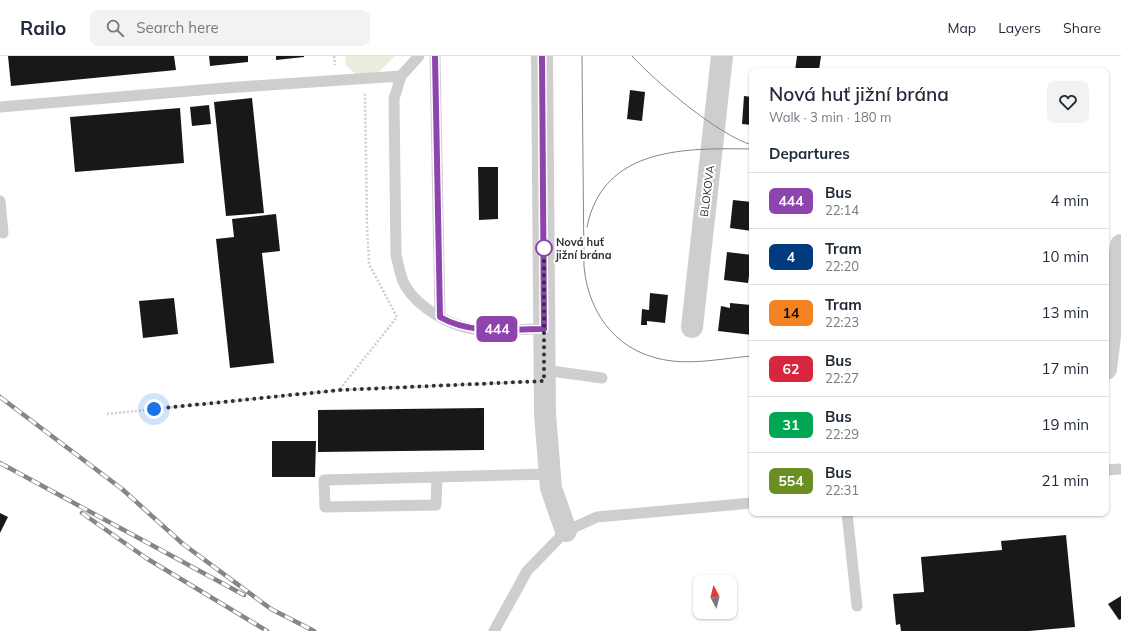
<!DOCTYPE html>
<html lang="en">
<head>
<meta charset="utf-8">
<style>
	body { margin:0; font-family:Mulish,sans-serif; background:#f2f2f3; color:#1f2937; height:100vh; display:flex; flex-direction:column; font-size:15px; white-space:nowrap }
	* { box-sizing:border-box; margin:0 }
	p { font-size:13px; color:#747a83 }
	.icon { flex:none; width:22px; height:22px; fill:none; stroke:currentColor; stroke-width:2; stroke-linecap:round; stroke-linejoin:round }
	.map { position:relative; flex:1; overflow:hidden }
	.drawer { position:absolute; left:749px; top:12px; width:360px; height:448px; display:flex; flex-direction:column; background:#fff; border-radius:8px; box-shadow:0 1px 3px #0004 }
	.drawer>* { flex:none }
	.badge { padding:0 8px; border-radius:6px; font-size:14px; line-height:26px }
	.needle { width:26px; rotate:353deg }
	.controls { position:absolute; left:693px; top:519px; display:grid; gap:8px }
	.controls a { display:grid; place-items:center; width:44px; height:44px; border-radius:8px; background:#fff; box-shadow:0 1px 3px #0004; font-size:20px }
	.you { position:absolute; width:20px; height:20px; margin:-10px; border:3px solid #fff; border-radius:50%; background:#1a73e8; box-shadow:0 0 0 6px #1a73e833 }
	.map>.badge { position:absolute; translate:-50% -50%; box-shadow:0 0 0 2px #fff }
	h2 { padding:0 20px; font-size:15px; line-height:36px }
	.round { display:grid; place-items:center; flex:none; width:42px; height:42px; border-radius:8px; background:#f2f2f3 }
	.overview { display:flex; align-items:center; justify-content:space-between; height:68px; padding:0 20px }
	h1 { font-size:19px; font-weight:600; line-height:30px }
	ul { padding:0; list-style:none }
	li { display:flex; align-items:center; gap:12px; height:56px; padding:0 20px; border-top:1px solid #e0e1e3 }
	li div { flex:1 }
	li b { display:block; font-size:15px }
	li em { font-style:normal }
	li .badge { min-width:44px; font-weight:700; text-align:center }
	header { display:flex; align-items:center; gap:24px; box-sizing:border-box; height:56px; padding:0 20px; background:#fff; border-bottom:1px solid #e0e1e3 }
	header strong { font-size:19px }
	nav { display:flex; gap:22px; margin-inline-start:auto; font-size:14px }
	.search { width:280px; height:36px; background:#f2f2f3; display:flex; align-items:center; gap:10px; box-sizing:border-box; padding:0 14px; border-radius:8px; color:#747a83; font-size:15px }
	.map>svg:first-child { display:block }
	.green { fill:#eaeedf }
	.building { fill:#181818 }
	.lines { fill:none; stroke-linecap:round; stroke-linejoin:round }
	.path { stroke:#cecece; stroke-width:2.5; stroke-dasharray:2 2; stroke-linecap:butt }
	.lane { stroke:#cecece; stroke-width:11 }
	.street { stroke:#cecece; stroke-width:22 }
	.tram { stroke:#868686; stroke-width:1 }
	.rail-casing { stroke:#868686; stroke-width:4.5 }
	.rail { stroke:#fff; stroke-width:3; stroke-dasharray:9; stroke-linecap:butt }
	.line-casing { stroke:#fff; stroke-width:9 }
	.line { stroke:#8e44ad; stroke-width:6 }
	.walk { stroke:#313131; stroke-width:4; stroke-dasharray:0 7.2 }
	.stop-dot { fill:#fff; stroke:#8e44ad; stroke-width:2 }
	.labels { text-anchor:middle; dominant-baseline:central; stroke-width:4; stroke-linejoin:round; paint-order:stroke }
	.street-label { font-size:11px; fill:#313131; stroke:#fff }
	.stop-label { font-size:11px; font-weight:bold; fill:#313131; stroke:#fff; text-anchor:start }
</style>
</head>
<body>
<header>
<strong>Railo</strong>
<div class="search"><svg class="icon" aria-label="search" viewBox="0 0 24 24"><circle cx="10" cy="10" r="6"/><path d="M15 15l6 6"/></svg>Search here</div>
<nav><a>Map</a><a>Layers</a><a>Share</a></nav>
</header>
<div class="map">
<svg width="1121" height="575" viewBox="0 0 1121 575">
	<rect width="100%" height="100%" fill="#fff"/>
	<path class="green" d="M345 0H395L379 16 357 19 346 10Z"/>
	<path class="building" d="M8 0H174L176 14 11 30Z
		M209 0H248V6L210 10Z
		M276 0H304V1L276 4Z
		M797 0H821L819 14 795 15Z
		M630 34 645 36 642 65 627 63Z
		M744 40 752 41V69L742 68Z
		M252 42 264 157 226 160 214 46Z
		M209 49 211 68 192 70 190 51Z
		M180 52 184 107 75 116 70 61Z
		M478 111H498V163L479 164Z
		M733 144 752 146V175L730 172Z
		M276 158 280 195 262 197 274 307 230 312 216 183 234 181 232 163Z
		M727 196 752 199V213H750L748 227 724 224Z
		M650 237 668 239 665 267 647 265V269H641L642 253 649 254Z
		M174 242 178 278 143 282 139 245Z
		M730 247 751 249 750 264 752 265V279L718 275 721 250 730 252Z
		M484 352V394L318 396V354Z
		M272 385H316L315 421H272Z
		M0 457 8 461 0 477Z
		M1066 479 1075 571 1029 575H901L900 568 896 569 893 538 924 536 921 501 1002 494 1001 485Z
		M1121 540V563L1119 564 1108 548Z"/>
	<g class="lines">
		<path class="path" d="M334 0 335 9
			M340 333 397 261 369 208 367 169 365 37
			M107 358 340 334 525 326"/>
		<path class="lane" d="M419 0 401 20 394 43 396 199C399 210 400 222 406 231 418 251 450 270 473 273 496 275 520 273 544 273
			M435 0 440 261
			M0 51 225 32 401 20
			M0 145 3 177
			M544 314 602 322
			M1106 414 1121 413
			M437 421 436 449 325 451 324 424 550 418
			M847 457 857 550
			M494 575 527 515 566 475 597 461 752 447"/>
		<path class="street" d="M542 0 545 358 551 432 566 475
			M692 271 722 0
			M1106 313 1121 189"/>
		<path class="tram" d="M582 0 584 211C589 261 620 299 672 305 698 308 726 302 752 300
			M632 0C657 27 718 79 752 89
			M587 171C603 90 687 92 752 93"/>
		<defs>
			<path id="rail" d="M0 341 122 433 183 488 271 553 314 575
				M0 407 244 539
				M82 457 146 502 267 575"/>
		</defs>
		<use href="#rail" class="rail-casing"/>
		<use href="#rail" class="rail"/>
	</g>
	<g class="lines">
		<defs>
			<path id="line" d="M435 0 440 261C471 279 509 273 544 273L542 0"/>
		</defs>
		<use href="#line" class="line-casing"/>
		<use href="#line" class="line"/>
		<path class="walk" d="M154 353 340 334 544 325V192"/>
	</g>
	<circle class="stop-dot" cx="544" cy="192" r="8"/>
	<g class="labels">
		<g class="street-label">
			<text transform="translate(707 135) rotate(-83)">BLOKOVA</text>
		</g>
		<g class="stop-label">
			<text x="556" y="186">Nová huť<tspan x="556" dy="13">jižní brána</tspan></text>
		</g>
	</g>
</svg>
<div class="controls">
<a><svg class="needle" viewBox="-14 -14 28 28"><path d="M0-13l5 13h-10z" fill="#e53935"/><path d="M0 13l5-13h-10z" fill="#747a83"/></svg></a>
</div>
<div class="you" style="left:154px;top:353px"></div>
<b class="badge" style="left:497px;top:273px;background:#8e44ad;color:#fff">444</b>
<section class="drawer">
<div class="overview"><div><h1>Nová huť jižní brána</h1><p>Walk · 3 min · 180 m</p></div><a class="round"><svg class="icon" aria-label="heart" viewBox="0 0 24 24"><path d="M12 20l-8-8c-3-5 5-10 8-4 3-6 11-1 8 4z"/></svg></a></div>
<h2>Departures</h2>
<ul>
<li><span class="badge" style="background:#8e44ad;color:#fff">444</span><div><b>Bus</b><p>22:14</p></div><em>4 min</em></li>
<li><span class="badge" style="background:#003b80;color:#fff">4</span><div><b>Tram</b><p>22:20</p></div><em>10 min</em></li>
<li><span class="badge" style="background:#f58220;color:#111">14</span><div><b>Tram</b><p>22:23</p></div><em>13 min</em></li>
<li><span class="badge" style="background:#d7263d;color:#fff">62</span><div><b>Bus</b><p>22:27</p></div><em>17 min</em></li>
<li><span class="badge" style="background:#00a651;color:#fff">31</span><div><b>Bus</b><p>22:29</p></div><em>19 min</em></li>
<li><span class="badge" style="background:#6b8e23;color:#fff">554</span><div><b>Bus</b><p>22:31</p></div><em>21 min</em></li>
</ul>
</section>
</div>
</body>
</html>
